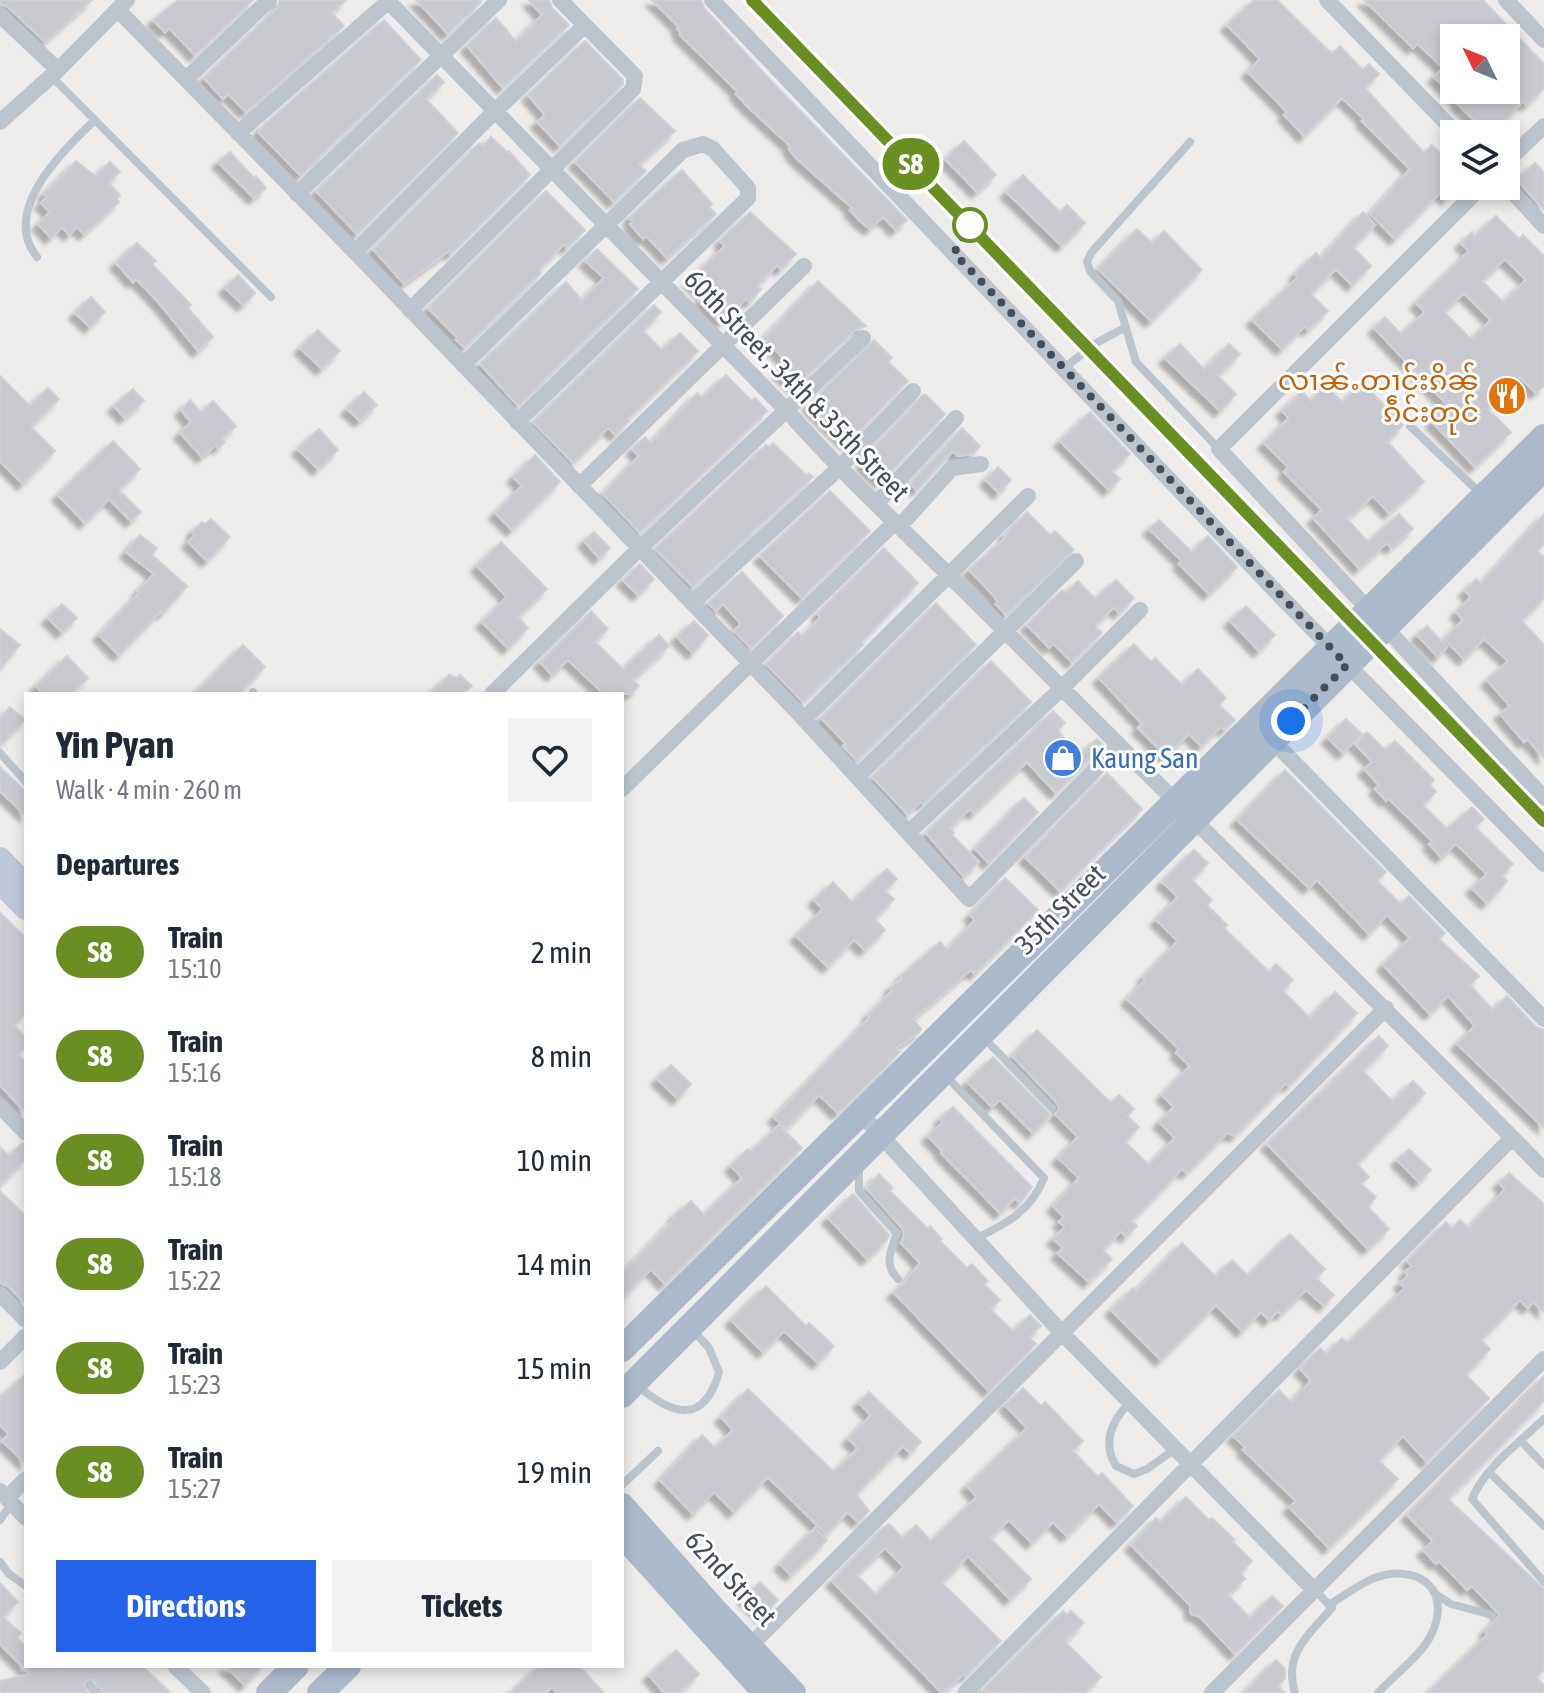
<!DOCTYPE html>
<html lang="en">
<head>
<meta charset="utf-8">
<style>
	body { margin:0; font-family:"Asap Condensed","Noto Sans Myanmar",sans-serif; background:#f2f2f3; color:#1f2937; height:100vh; display:flex; flex-direction:column; font-size:30px; white-space:nowrap }
	* { box-sizing:border-box; margin:0 }
	p { font-size:26px; color:#747a83 }
	.icon { flex:none; width:44px; height:44px; fill:none; stroke:currentColor; stroke-width:2; stroke-linecap:round; stroke-linejoin:round }
	.map { position:relative; flex:1; overflow:hidden }
	.details { position:absolute; left:24px; top:692px; width:600px; height:976px; display:flex; flex-direction:column; background:#fff; border-radius:0px; box-shadow:0 4px 12px #0003 }
	.details>* { flex:none }
	.badge { padding:0 16px; border-radius:26px; font-size:28px; line-height:52px }
	.needle { width:52px; rotate:313deg }
	.buttons { position:absolute; left:1440px; top:24px; display:grid; gap:16px }
	.buttons a { display:grid; place-items:center; width:80px; height:80px; border-radius:0px; background:#fff; box-shadow:0 4px 12px #0003; font-size:40px }
	.you { position:absolute; width:40px; height:40px; margin:-20px; border:6px solid #fff; border-radius:50%; background:#1a73e8; box-shadow:0 0 0 12px #1a73e833 }
	.map>.badge { position:absolute; translate:-50% -50%; box-shadow:0 0 0 4px #fff }
	h2 { padding:0 32px; font-size:30px; line-height:72px }
	.round { display:grid; place-items:center; flex:none; width:84px; height:84px; border-radius:0px; background:#f2f2f3 }
	.overview { display:flex; align-items:center; justify-content:space-between; height:136px; padding:0 32px }
	h1 { font-size:38px; font-weight:700; line-height:60px }
	.action { display:flex; gap:16px; margin-top:auto; padding:16px 32px }
	.action a { flex:1; height:92px; border-radius:0px; background:#2563eb; color:#fff; font-size:32px; font-weight:700; line-height:92px; text-align:center }
	.action a+a { background:#f2f2f3; color:#1f2937 }
	ul { padding:0; list-style:none }
	li { display:flex; align-items:center; gap:24px; height:104px; padding:0 32px }
	li div { flex:1 }
	li b { display:block; font-size:30px }
	li em { font-style:normal }
	li .badge { min-width:88px; font-weight:700; text-align:center }
	.map>svg:first-child { display:block }
	.building { fill:#c8cad0; stroke:#cfd1d7; stroke-width:2; fill-rule:evenodd; filter:url(#shadow) }
	.lines { fill:none; stroke-linecap:round; stroke-linejoin:round }
	.lane { stroke:#bcc5ce; stroke-width:8 }
	.street { stroke:#bcc5ce; stroke-width:16 }
	.secondary { stroke:#bec7d5; stroke-width:24 }
	.primary { stroke:#abb9ca; stroke-width:26 }
	.rail { stroke:#aeb0b6; stroke-width:5 }
	.line-casing { stroke:#fff; stroke-width:18 }
	.line { stroke:#6b8e23; stroke-width:12 }
	.walk { stroke:#444d58; stroke-width:8; stroke-dasharray:0 14.4 }
	.stop-dot { fill:#fff; stroke:#6b8e23; stroke-width:4 }
	.labels { text-anchor:middle; dominant-baseline:central; stroke-width:6; stroke-linejoin:round; paint-order:stroke }
	.food-label { font-size:28px; fill:#c56008; stroke:#fff; text-anchor:end }
	.street-label { font-size:28px; fill:#444d58; stroke:#fff }
	.shop-label { font-size:28px; fill:#366cbe; stroke:#fff; text-anchor:start }
</style>
</head>
<body>
<div class="map">
<svg width="1544" height="1693" viewBox="0 0 1544 1693">
	<defs>
		<filter id="shadow"><feDropShadow dx="-6" dy="6" stdDeviation="2" flood-color="#0004"/></filter>
	</defs>
	<rect width="100%" height="100%" fill="#eeebeb"/>
	<path class="building" d="M0 0H92L45 42 8 7 0 4Z
		M178 0H253L195 55 169 28 165 32 153 20Z
		M280 0H346L332 13 344 26 246 112 228 94 223 99 204 78 277 8Z
		M416 0H480L481 2 448 34Z
		M529 0H549L552 8 569 25 503 88 467 46 496 18 516 41 542 15Z
		M652 0H701L704 8 777 87 907 220 896 230 883 217 870 229 860 221 850 210 852 208 797 159 789 149 791 147 748 107 736 94 738 92 680 35 682 34 677 29 679 27Z
		M1254 0H1277L1332 54 1340 46 1363 70 1369 64 1379 74 1365 88 1424 153 1432 145 1454 166V191L1446 199 1440 193 1395 239 1370 214 1410 169 1362 121 1364 119 1342 98 1304 136 1284 115 1287 112 1248 72 1260 59 1227 25Z
		M1364 0H1483L1544 64V88L1527 105 1523 101 1492 134H1489L1457 104 1460 102 1434 77 1443 68 1418 44 1413 48ZM1454 38H1506V90H1454Z
		M384 20 421 60 301 175 299 174 259 133 261 128Z
		M585 41 623 80V84L560 146 537 122 545 115 528 95Z
		M437 75 444 82 426 99 458 133 357 234 316 191Z
		M640 98 675 131 639 164 646 171 614 202 575 162Z
		M491 137 507 152 509 151 530 175 451 254 449 251 404 284 373 249 479 143 483 146Z
		M964 141 996 175 977 192 945 159Z
		M230 152 254 178 256 176 266 188 254 198 218 162Z
		M76 161 95 176 110 162 120 172 108 182 120 195 117 199 119 202 84 234 77 227 69 235 62 227 51 238 38 224 50 212 41 203 47 197 44 194Z
		M1535 163 1544 172V210L1517 180Z
		M682 170 712 204 709 207 716 214 667 258 646 236 643 239 630 224 633 222 629 218Z
		M1023 175 1060 212 1067 205 1085 223 1062 246 1006 192Z
		M546 191 585 230 567 248 564 244 539 270 541 273 465 348 456 340 458 338 428 308Z
		M750 212 796 254 781 269 777 265 757 286 761 289 750 302 746 299 720 323 699 301 705 296 689 280 725 246 720 241Z
		M1363 212 1375 225 1353 247 1371 266 1352 285 1336 269 1311 294 1328 311 1308 330 1305 326 1282 349 1252 320 1298 277 1295 274 1316 253 1321 258Z
		M1496 216 1519 239 1523 235 1544 256V386L1536 393 1520 377 1488 409 1511 432 1475 467 1432 422 1448 406 1374 328 1385 317 1401 334 1425 312 1416 303 1469 251 1461 243 1472 232 1475 236ZM1505 259 1526 280 1503 302 1482 281ZM1464 293 1491 320 1471 339 1444 312Z
		M1137 229 1152 243 1164 231 1202 270 1151 321 1098 269Z
		M137 243 156 261 152 264 191 305 188 308 213 337 198 351 159 303 136 279 133 282 116 263Z
		M597 249 638 289 518 406 480 364 566 282 582 300 604 278 585 261Z
		M238 275 255 293 243 305 225 288Z
		M818 281 866 326 855 330 795 387 778 371 787 362 764 338Z
		M91 297 105 312 90 327 75 313Z
		M654 305 661 312 643 331 662 350 680 333 698 351 627 419 629 421 616 435 608 428 573 463 533 422Z
		M318 330 340 351 322 369 300 348Z
		M874 340 892 358 888 362 908 381 847 444 808 405Z
		M1180 344 1204 369 1229 344 1240 354 1218 376 1236 394 1220 411 1165 358Z
		M726 375 752 401 755 398 767 411 640 533 603 494 639 456 632 449 645 437 651 443 697 393 702 398Z
		M0 376 30 406 48 388 59 399 31 427 55 451 23 484 0 461Z
		M1363 383 1403 425 1388 442 1424 482 1389 513 1373 496 1347 519 1368 542 1399 514 1413 529 1391 548 1387 543 1359 568 1313 518 1322 510 1284 472 1288 467 1264 443 1289 418 1282 411 1302 391 1311 401 1326 386 1342 402Z
		M133 389 144 401 125 418 114 406Z
		M364 392 377 405 360 421 347 409Z
		M923 395H926L945 414 881 482 862 464 865 461 863 459Z
		M190 400 201 412 213 401 236 426 222 439 225 442 218 448 216 445 202 457 180 433 191 422 181 410Z
		M1090 412 1130 454 1112 471 1120 479 1109 490 1060 441Z
		M962 428 980 446 973 454 958 456 953 451 917 490 910 484Z
		M319 429 338 450 318 469 298 449Z
		M113 441 140 469 119 490 141 512 131 521 109 499 85 523 58 495Z
		M773 443 806 475 809 473 813 477 693 587 655 549 766 445 769 447Z
		M535 455 560 482 512 530 495 513 522 486 513 477Z
		M998 467 1011 480 999 493 986 480Z
		M830 491 870 531 802 598 760 556Z
		M1027 512 1050 535 1055 531 1074 550 1006 615 996 604 998 602 993 595 969 570 1006 537 1004 535Z
		M1544 514V544L1537 551 1544 557V598L1522 621 1544 645V758L1527 739 1524 742 1500 714 1510 706 1487 680 1508 661 1484 639 1464 659 1444 639 1463 620 1456 612 1471 597 1465 591 1476 579 1481 584Z
		M211 519 230 537 207 561 188 542 195 535 192 532 202 522 205 524Z
		M1159 520 1192 552 1208 536 1237 567 1209 594 1179 564 1182 561 1149 529Z
		M594 532 610 548 599 558 584 541Z
		M140 535 157 548 152 555 187 586 163 613 161 611 119 655 99 635 140 592 138 591 154 574 126 552Z
		M501 542 547 589 518 617 528 628 508 648 482 622 507 597 477 566Z
		M884 548 918 583 861 642 863 645 803 702 766 664 798 632 802 636 821 617 817 614Z
		M640 564 654 579 638 595 623 580Z
		M742 572 783 616 751 648 734 631 741 624 723 604 716 611 708 603Z
		M1116 580 1134 598 1119 613 1114 607 1095 626 1102 633 1072 662 1054 644 1049 648 1027 625 1062 590 1066 593 1078 581 1095 599Z
		M936 603 976 645 857 761 843 746 846 744 821 718Z
		M62 604 77 618 62 632 48 618Z
		M1246 606 1275 635 1259 651 1230 621Z
		M591 611 608 629 595 642 623 669 659 635 669 646 633 680 639 686 631 694H604L568 660 552 675 540 662Z
		M694 621 708 635 693 653 677 637Z
		M1427 626 1447 647 1438 657 1417 635Z
		M0 629 20 645 0 669Z
		M1134 644 1151 662 1155 658 1182 685 1198 669 1226 698 1219 705 1235 720 1225 730 1221 727 1201 746 1189 734 1166 756 1138 728 1142 724 1099 678Z
		M243 645 265 667 238 694H194Z
		M67 656 88 678 72 694H43L36 686Z
		M991 661 1031 702 923 804 920 802 908 815 872 777Z
		M449 675 457 678 460 675 472 686 462 694H430Z
		M10 707 25 720 0 746V718Z
		M1053 711 1065 723 1058 730 1062 736 1081 754 1097 739 1103 745 1056 793 1027 762 974 813 970 809 950 828 954 833 952 835 979 862 964 877 926 833Z
		M1346 719 1362 734 1343 753 1328 738Z
		M1367 732 1385 750 1395 741 1434 780 1430 785 1436 792 1423 805 1447 829 1472 807 1484 819 1475 827 1513 864 1502 876 1507 881 1487 903 1472 888 1487 874 1456 844 1441 857 1429 844 1433 842 1388 798 1386 801 1375 789 1379 785 1364 769 1372 762 1355 744Z
		M0 767 26 792V816L0 791Z
		M1285 770 1386 872 1377 881 1401 904 1409 896 1445 933 1439 939 1479 976 1470 985 1493 1010 1507 996 1536 1027 1544 1030V1128L1457 1044 1475 1026 1448 996 1430 1014 1383 965 1410 938 1387 915 1369 934 1317 880 1309 888 1237 820Z
		M1107 773 1142 809 1060 891 1025 857Z
		M1024 798 1038 812 989 863 975 849Z
		M1194 850 1208 863 1192 880 1212 900 1207 905 1227 925 1224 928 1269 972 1276 964 1293 980 1283 991 1310 1018 1335 992 1357 1013 1289 1086 1286 1083 1235 1136 1227 1133 1187 1173 1182 1169 1132 1221 1137 1226 1126 1237 1121 1231 1103 1250 1112 1259 1089 1282 1057 1253 1063 1248 1053 1239 1065 1227 1059 1222 1064 1217 1053 1206 1079 1178 1058 1158 1078 1137 1055 1114 1059 1109 1057 1103 1012 1056 1037 1030 1111 1103 1119 1095 1134 1109 1127 1116 1139 1127 1125 1142 1149 1165 1175 1138 1159 1122 1174 1107 1162 1095 1190 1066 1176 1053 1179 1049 1127 999 1146 979 1143 977 1178 941 1156 920 1178 897 1162 882Z
		M887 869 897 879 885 891 894 899 875 919 885 930 865 950 854 940 828 967 796 936 823 909 814 900 833 882 852 902Z
		M1005 878 1038 910 975 974 971 970 913 1019 921 1029 919 1033 896 1048 900 1052 838 1113 819 1095 786 1129 774 1117 870 1017 868 1015 892 991 890 988 902 978 901 976 940 942 947 950 975 920 970 915Z
		M0 913 26 938V1013L14 1025 26 1038V1047L18 1054 26 1063V1113L0 1085Z
		M1379 1036 1388 1046 1363 1071 1392 1101 1413 1081 1425 1093 1357 1164 1369 1177 1361 1184 1376 1197 1368 1207 1389 1229 1368 1249 1267 1144Z
		M993 1057 1051 1115 1033 1133 1000 1100 992 1107 967 1082Z
		M671 1065 691 1084 678 1099 657 1079Z
		M953 1107 1032 1187 1020 1203 1015 1198 1000 1213 941 1153 942 1151 928 1136 943 1122 940 1119Z
		M779 1125 802 1148 665 1284 651 1269 622 1298V1273L676 1217 674 1216 691 1201 704 1215 742 1178 731 1166 748 1149 751 1152Z
		M22 1143 26 1144V1159L0 1185V1147L9 1156Z
		M1409 1149 1431 1170 1419 1182 1397 1160Z
		M1509 1173 1544 1204V1312L1533 1302 1528 1308 1520 1300 1481 1340 1490 1349 1466 1375 1489 1398 1427 1462 1403 1436 1379 1461 1398 1479 1329 1548 1289 1507 1296 1501 1243 1450 1246 1448 1233 1436 1279 1390 1291 1402 1309 1383 1310 1379 1300 1369 1307 1361 1320 1348 1327 1354 1342 1338 1348 1343 1405 1288 1400 1283 1408 1276 1405 1272 1412 1266 1407 1261 1446 1222 1452 1229 1460 1220 1469 1228 1505 1189 1499 1183Z
		M879 1174 893 1188 890 1191 928 1229 930 1226 942 1239 940 1241 967 1268 972 1264 988 1281 984 1284 1000 1300 990 1309 1013 1331 1030 1315 1041 1326 1029 1337 1036 1344 989 1391 893 1292 903 1284 920 1263 901 1243 904 1235 902 1228 866 1188Z
		M0 1191 26 1216V1304L8 1286 0 1283Z
		M853 1194 889 1235 887 1240 867 1259 828 1218Z
		M1290 1234 1325 1269 1316 1278 1334 1295 1324 1306 1306 1290 1281 1314 1278 1311 1269 1320 1261 1312 1242 1331 1216 1305 1161 1360 1111 1310 1133 1288 1136 1291 1182 1243 1216 1277 1232 1260 1248 1276Z
		M766 1286 806 1326 809 1323 834 1346 818 1363 784 1331 763 1352 731 1320Z
		M26 1374V1464L2 1441 9 1434 0 1425V1397Z
		M1544 1376V1401L1448 1499 1544 1589V1670L1536 1677 1544 1685V1693H1428L1488 1634 1485 1631 1500 1615 1472 1586 1467 1590 1439 1561 1436 1564 1423 1550 1433 1541 1407 1515Z
		M1023 1388 1041 1406 1045 1402 1083 1441 1073 1451 1098 1477 1102 1473 1133 1506 1117 1522 1099 1504 1067 1536 1053 1522 1032 1543 1009 1520 990 1538 1031 1579 1010 1599 968 1556 942 1583 1001 1641 966 1676 964 1674 942 1693 832 1581 883 1528 889 1524 903 1538 916 1525 931 1541 977 1497 967 1486 1027 1428 1005 1405ZM885 1548 904 1567 876 1595 857 1575Z
		M748 1389 834 1472 858 1448 848 1439 871 1415 859 1403 869 1392 921 1442 910 1453 903 1446 856 1494 869 1511 858 1522 848 1512 826 1534 768 1477 734 1512 714 1492 693 1514 660 1480 702 1435 715 1448 733 1430 721 1417Z
		M1186 1497 1209 1520 1212 1518 1235 1540 1233 1542 1252 1561 1240 1573 1245 1579 1228 1595 1250 1618 1272 1596 1283 1606 1235 1654 1200 1617 1191 1614 1190 1605 1131 1545 1156 1518 1160 1522Z
		M815 1528 827 1540 791 1575 780 1564Z
		M760 1582 778 1600 762 1616 744 1598Z
		M0 1583 18 1602 3 1617 21 1633 17 1638 26 1647V1666H142L171 1693H104L91 1679 84 1683 87 1693H0V1681L30 1674 0 1644Z
		M1063 1611 1067 1615 1071 1611 1084 1623 1065 1642 1101 1677 1085 1693 982 1691Z
		M676 1650 699 1674 679 1693H664L649 1675Z
		M1276 1660 1285 1669V1678L1278 1686 1285 1693H1244Z
		M225 1666H263L245 1685Z
		M539 1666H579L604 1693H558L552 1687 545 1693H510Z"/>
	<g class="lines">
		<path class="lane" d="M52 77 271 297
			M1190 142 1091 253 1087 262 1090 271 1118 301 1136 362 1219 449
			M37 257C0 211 63 150 95 120
			M1064 368 1098 342 1126 327
			M1410 426 1482 495
			M253 692V694
			M0 753 26 782
			M984 1038 1052 1108
			M946 1076 1044 1178C1030 1212 1007 1223 975 1239
			M859 1168V1191L897 1233C891 1251 883 1264 898 1279
			M638 1386C672 1415 704 1426 719 1372L709 1348 691 1328
			M1129 1403C1112 1421 1102 1443 1116 1466L1134 1474 1147 1469 1174 1450
			M1544 1419C1520 1442 1485 1467 1472 1499L1544 1582
			M1521 1441 1544 1465
			M1489 1472 1544 1526
			M622 1485 658 1451
			M0 1520 12 1503
			M0 1562 9 1574 26 1586
			M1437 1595 1451 1604 1492 1615
			M1329 1605C1343 1596 1357 1586 1372 1579 1414 1562 1453 1586 1432 1633 1423 1654 1394 1675 1378 1693
			M90 1686 97 1693
			M1295 1693C1283 1655 1308 1635 1332 1608L1316 1591"/>
		<path class="street" d="M387 0 788 412C852 484 924 549 992 618 1175 803 1362 984 1544 1170
			M712 0 1284 600 1544 864
			M1327 0 1457 134
			M1506 0 1544 40
			M118 10 355 252 804 719 969 899 1119 745
			M0 15 58 70
			M186 79 269 0
			M0 122 58 70 127 0
			M238 133 390 0
			M1506 162 1544 126
			M1506 185 1544 226
			M1482 186 1219 449 1544 798
			M297 194 499 0
			M355 252 495 111 584 26
			M410 310 633 89 635 76 560 0
			M463 365 683 150 703 144 713 149 748 188V198L517 422
			M579 486 804 266
			M876 504 956 418
			M899 527 952 468 981 464
			M692 603 838 469 913 391
			M492 694 640 548 863 338
			M804 719 1028 496
			M1272 740 1544 1019
			M858 776 1076 561
			M622 789 894 523
			M909 832 1062 688 1140 610
			M0 1106 26 1133
			M861 1114 1061 1332 1315 1591
			M0 1294 26 1320
			M0 1362 26 1336
			M0 1491 26 1518
			M7 1498 26 1479
			M743 1653 1386 1008
			M175 1666 203 1693
			M965 1693 1512 1138
			M1212 1693 1544 1359"/>
		<path class="secondary" d="M0 859 26 886
			M0 882 26 908"/>
		<path class="primary" d="M622 1349 1544 437
			M622 1395 1544 468
			M622 1506 715 1611 793 1693
			M622 1534 766 1693
			M269 1693 296 1666
			M320 1693 348 1666"/>
		<path class="rail" d="M752 0 1544 821"/>
	</g>
	<g class="lines">
		<defs>
			<path id="line" d="M752 0 1544 821"/>
		</defs>
		<use href="#line" class="line-casing"/>
		<use href="#line" class="line"/>
		<path class="walk" d="M970 225 954 253 1347 665 1291 721"/>
	</g>
	<defs>
		<symbol id="restaurant-disc" viewBox="-11 -11 22 22"><circle r="9.5" fill="#e8710a" stroke="#fff"/><path d="M-5-6h1v4h1v-4h1v4h1v-4h1v5L-1.5 .5V6h-2V.5L-5-1ZM5-6V6H3V1.5H1.5Q1.5-4 5-6Z" fill="#fff"/></symbol>
		<symbol id="shop-disc" viewBox="-11 -11 22 22"><circle r="9.5" fill="#3f7fe0" stroke="#fff"/><path d="M-5-2.5h2.3a2.7 3.5 0 0 1 5.4 0H5L5.5 6h-11ZM-1.5-2.5h3a1.5 2.3 0 0 0-3 0Z" fill="#fff"/></symbol>
	</defs>
	<g fill-rule="evenodd">
		<use href="#restaurant-disc" x="1485" y="374" width="44" height="44"/>
		<use href="#shop-disc" x="1041" y="736" width="44" height="44"/>
	</g>
	<circle class="stop-dot" cx="970" cy="225" r="16"/>
	<g class="labels">
		<g class="food-label">
			<text x="1479" y="380">လၢၼ်ႉတၢင်းၵိၼ်<tspan x="1479" dy="32">ၵဵင်းတုင်</tspan></text>
		</g>
		<g class="street-label">
			<text transform="translate(797 385) rotate(46)">60th Street , 34th &amp; 35th Street</text>
			<text transform="translate(1060 909) rotate(-45)">35th Street</text>
			<text transform="translate(731 1578) rotate(47)">62nd Street</text>
		</g>
		<g class="shop-label">
			<text x="1091" y="758">Kaung San</text>
		</g>
	</g>
</svg>
<div class="buttons">
<a><svg class="needle" viewBox="-14 -14 28 28"><path d="M0-13l5 13h-10z" fill="#e53935"/><path d="M0 13l5-13h-10z" fill="#747a83"/></svg></a>
<a><svg class="icon" aria-label="layers" viewBox="0 0 24 24"><path d="M12 4l9 5-9 5-9-5zM3 14l9 5 9-5"/></svg></a>
</div>
<div class="you" style="left:1291px;top:721px"></div>
<b class="badge" style="left:911px;top:164px;background:#6b8e23;color:#fff">S8</b>
<section class="details">
<div class="overview"><div><h1>Yin Pyan</h1><p>Walk · 4 min · 260 m</p></div><a class="round"><svg class="icon" aria-label="heart" viewBox="0 0 24 24"><path d="M12 20l-8-8c-3-5 5-10 8-4 3-6 11-1 8 4z"/></svg></a></div>
<h2>Departures</h2>
<ul>
<li><span class="badge" style="background:#6b8e23;color:#fff">S8</span><div><b>Train</b><p>15:10</p></div><em>2 min</em></li>
<li><span class="badge" style="background:#6b8e23;color:#fff">S8</span><div><b>Train</b><p>15:16</p></div><em>8 min</em></li>
<li><span class="badge" style="background:#6b8e23;color:#fff">S8</span><div><b>Train</b><p>15:18</p></div><em>10 min</em></li>
<li><span class="badge" style="background:#6b8e23;color:#fff">S8</span><div><b>Train</b><p>15:22</p></div><em>14 min</em></li>
<li><span class="badge" style="background:#6b8e23;color:#fff">S8</span><div><b>Train</b><p>15:23</p></div><em>15 min</em></li>
<li><span class="badge" style="background:#6b8e23;color:#fff">S8</span><div><b>Train</b><p>15:27</p></div><em>19 min</em></li>
</ul>
<div class="action"><a>Directions</a><a>Tickets</a></div>
</section>
</div>
</body>
</html>
